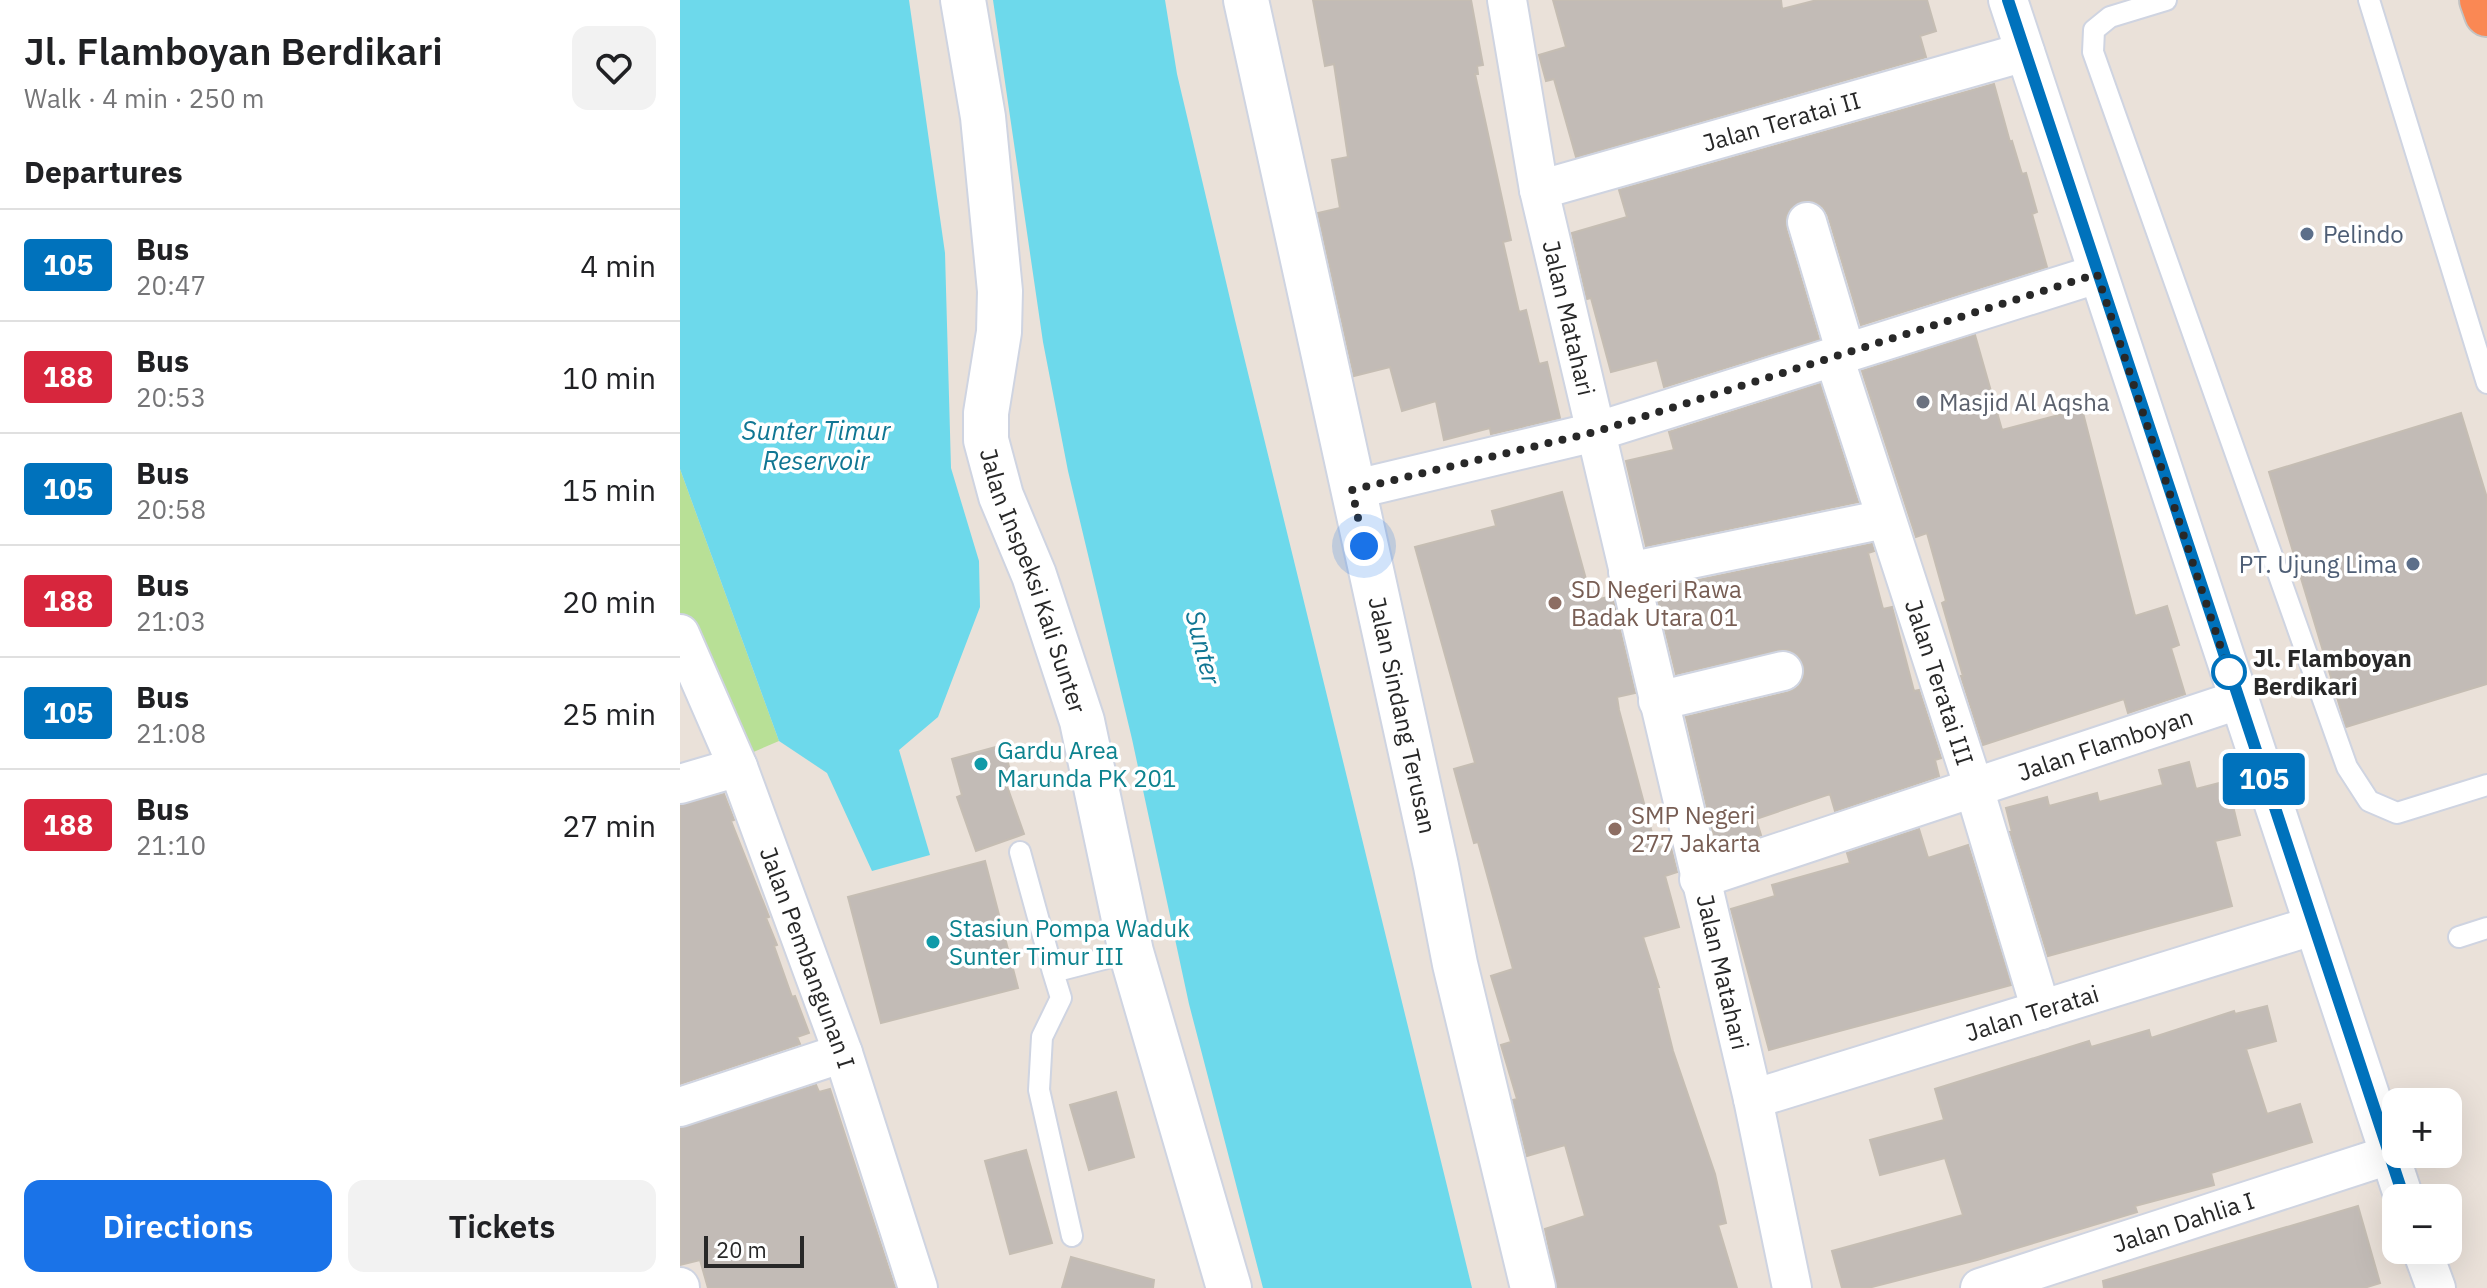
<!DOCTYPE html>
<html lang="en">
<head>
<meta charset="utf-8">
<style>
	body { margin:0; font-family:"IBM Plex Sans",sans-serif; background:#f2f2f2; color:#202124; height:100vh; display:flex; flex-direction:column; font-size:30px; white-space:nowrap }
	* { box-sizing:border-box; margin:0 }
	p { font-size:26px; color:#757577 }
	.icon { flex:none; width:44px; height:44px; fill:none; stroke:currentColor; stroke-width:2; stroke-linecap:round; stroke-linejoin:round }
	.map { position:relative; flex:1; overflow:hidden }
	.details { display:flex; flex-direction:column; background:#fff; width:680px }
	.details>* { flex:none }
	.badge { padding:0 16px; border-radius:6px; font-size:28px; line-height:52px }
	.buttons { position:absolute; left:1702px; top:1088px; display:grid; gap:16px }
	.buttons a { display:grid; place-items:center; width:80px; height:80px; border-radius:16px; background:#fff; box-shadow:0 8px 32px #0002; font-size:40px }
	.scale { position:absolute; left:24px; bottom:20px; width:100px; box-sizing:border-box; padding-left:8px; border:4px solid #282828; border-top:0; font-size:22px; line-height:28px; white-space:nowrap; color:#282828; -webkit-text-stroke:6px #fff; paint-order:stroke }
	.you { position:absolute; width:40px; height:40px; margin:-20px; border:6px solid #fff; border-radius:50%; background:#1a73e8; box-shadow:0 0 0 12px #1a73e833 }
	.map>.badge { position:absolute; translate:-50% -50%; box-shadow:0 0 0 4px #fff }
	h2 { padding:0 24px; font-size:30px; line-height:72px }
	.round { display:grid; place-items:center; flex:none; width:84px; height:84px; border-radius:16px; background:#f2f2f2 }
	.summary { display:flex; align-items:center; justify-content:space-between; height:136px; padding:0 24px }
	h1 { font-size:38px; font-weight:600; line-height:60px }
	.cta { display:flex; gap:16px; margin-top:auto; padding:16px 24px }
	.cta a { flex:1; height:92px; border-radius:16px; background:#1a73e8; color:#fff; font-size:32px; font-weight:600; line-height:92px; text-align:center }
	.cta a+a { background:#f2f2f2; color:#202124 }
	ul { padding:0; list-style:none }
	li { display:flex; align-items:center; gap:24px; height:112px; padding:0 24px; border-top:2px solid #e0e0e0 }
	li div { flex:1 }
	li b { display:block; font-size:30px }
	li em { font-style:normal }
	li .badge { min-width:88px; font-weight:700; text-align:center }
	main { display:flex; flex:1; min-height:0 }
	.map>svg:first-child { display:block }
	.green { fill:#b8e096 }
	.water { fill:#6dd9eb }
	.building { fill:#c2bbb6; stroke:#c5bdb3; stroke-width:2 }
	.lines { fill:none; stroke-linecap:round; stroke-linejoin:round }
	.lane-casing { stroke:#cfd4e1; stroke-width:24 }
	.street-casing { stroke:#cfd4e1; stroke-width:42 }
	.secondary-casing { stroke:#cfd4e1; stroke-width:48 }
	.highway-casing { stroke:#c3c3c3; stroke-width:48 }
	.lane { stroke:#fff; stroke-width:20 }
	.street { stroke:#fff; stroke-width:38 }
	.secondary { stroke:#fff; stroke-width:44 }
	.highway { stroke:#fa8854; stroke-width:44 }
	.line-casing { stroke:#fff; stroke-width:18 }
	.line { stroke:#0072bc; stroke-width:12 }
	.walk { stroke:#282828; stroke-width:8; stroke-dasharray:0 14.4 }
	.service-dot { fill:#5c6f8a; stroke:#fff; stroke-width:3 }
	.worship-dot { fill:#6b7280; stroke:#fff; stroke-width:3 }
	.education-dot { fill:#8d6e63; stroke:#fff; stroke-width:3 }
	.stop-dot { fill:#fff; stroke:#0072bc; stroke-width:4 }
	.culture-dot { fill:#0f9aa8; stroke:#fff; stroke-width:3 }
	.labels { text-anchor:middle; dominant-baseline:central; stroke-width:7; stroke-linejoin:round; paint-order:stroke }
	.street-label { font-size:24px; fill:#282828; stroke:#fff }
	.service-label { font-size:24px; fill:#4e5e75; stroke:#fff; text-anchor:start }
	.worship-label { font-size:24px; fill:#5b616d; stroke:#fff; text-anchor:start }
	.education-label { font-size:24px; fill:#785e54; stroke:#fff; text-anchor:start }
	.stop-label { font-size:24px; font-weight:bold; fill:#282828; stroke:#fff; text-anchor:start }
	.culture-label { font-size:24px; fill:#0d838f; stroke:#fff; text-anchor:start }
	.water-label { font-size:26px; font-style:italic; fill:#107693; stroke:#fff }
</style>
</head>
<body>
<main>
<section class="details">
<div class="summary"><div><h1>Jl. Flamboyan Berdikari</h1><p>Walk · 4 min · 250 m</p></div><a class="round"><svg class="icon" aria-label="heart" viewBox="0 0 24 24"><path d="M12 20l-8-8c-3-5 5-10 8-4 3-6 11-1 8 4z"/></svg></a></div>
<h2>Departures</h2>
<ul>
<li><span class="badge" style="background:#0072bc;color:#fff">105</span><div><b>Bus</b><p>20:47</p></div><em>4 min</em></li>
<li><span class="badge" style="background:#d7263d;color:#fff">188</span><div><b>Bus</b><p>20:53</p></div><em>10 min</em></li>
<li><span class="badge" style="background:#0072bc;color:#fff">105</span><div><b>Bus</b><p>20:58</p></div><em>15 min</em></li>
<li><span class="badge" style="background:#d7263d;color:#fff">188</span><div><b>Bus</b><p>21:03</p></div><em>20 min</em></li>
<li><span class="badge" style="background:#0072bc;color:#fff">105</span><div><b>Bus</b><p>21:08</p></div><em>25 min</em></li>
<li><span class="badge" style="background:#d7263d;color:#fff">188</span><div><b>Bus</b><p>21:10</p></div><em>27 min</em></li>
</ul>
<div class="cta"><a>Directions</a><a>Tickets</a></div>
</section>
<div class="map">
<svg width="1807" height="1288" viewBox="0 0 1807 1288">
	<rect width="100%" height="100%" fill="#eae1d9"/>
	<path class="green" d="M0 469 99 741 55 760 0 613Z"/>
	<path class="water" d="M0 0H229L265 253 271 468 299 561 300 607 258 717 219 750 250 855 192 871 147 773 99 741 0 469Z
		M313 0H485L497 74 555 320 792 1288H583L509 1004 452 739 388 471 363 342Z"/>
	<path class="building" d="M633 0H791L803 65 797 66 798 74H795L831 240 823 242 839 312 846 310 859 364 867 362 880 418 811 434 810 428 764 440 756 401 722 411 710 367 674 376 638 213 660 208 652 160 668 157 654 64 645 66Z
		M873 0H1101L1102 9 1137 0H1247L1256 31 1240 36 1246 57 896 157 874 79 866 81 859 55 886 47Z
		M1314 84 1330 142 1332 141 1342 174 1346 173 1357 212 1352 214 1367 267 1181 325 1148 215 1143 207 1133 201H1122L1111 208 1106 216V228L1139 339 984 387 977 360 931 372 911 298 907 299 892 233 947 217 939 190Z
		M1295 335 1322 430 1402 409 1455 616 1487 606 1499 645 1491 648 1505 694 1448 713 1444 699 1303 745 1281 676H1283L1262 603 1266 601 1247 533 1236 537 1182 371Z
		M1140 384 1178 502 966 546 946 461 994 450 989 432Z
		M1781 413 1807 498V684L1666 727 1589 472Z
		M882 492 912 601 932 596 955 693 937 697 939 710 976 848 990 844 997 872 985 876 999 927 963 937 979 987H977L993 1051 1035 1174 1046 1223 1038 1225 1057 1288H877L865 1229 905 1216 885 1145 847 1156 833 1100 837 1099 821 1045 831 1042 811 976 833 969 798 842 794 843 774 769 795 763 735 547 816 526 812 511Z
		M1192 544 1194 551 1188 553 1203 609 1212 607 1234 691 1239 690 1261 758 1255 760 1259 776 1155 811 1150 794 1076 819 1081 835 1037 850 1006 717 1109 692 1119 686 1124 676V667L1118 655 1108 650H1099L996 674 975 589Z
		M323 745 330 770 322 772 344 834 296 851 277 797 282 795 272 759Z
		M1509 762 1516 789 1547 781 1560 835 1535 841 1552 906 1368 956 1330 832H1332L1326 808 1367 797 1369 806 1417 793 1419 802 1483 785 1479 770Z
		M44 794 54 820 51 821 89 917 86 918 97 945 94 946 112 997 115 996 129 1033 117 1037 120 1044 0 1084V805Z
		M1239 829 1248 858 1288 845 1331 985 1089 1050 1051 909 1095 896 1092 885 1170 863 1167 853Z
		M305 861 338 988 201 1023 168 897Z
		M1587 1006 1596 1041 1566 1049 1587 1114 1620 1104 1632 1142 1531 1173 1534 1185 1455 1206 1457 1212 1297 1260 1188 1288H1162L1152 1251 1283 1215 1265 1158 1200 1175 1190 1140 1264 1120 1255 1089 1409 1041 1411 1047 1469 1030 1471 1038 1554 1011 1555 1014Z
		M136 1085 139 1092 150 1089 215 1288H28L20 1260 0 1265V1128Z
		M436 1092 454 1157 409 1170 390 1105Z
		M346 1150 372 1243 330 1254 305 1161Z
		M1678 1206 1700 1283 1684 1288H1424L1423 1281Z
		M391 1257 474 1280 473 1288H382Z"/>
	<g class="lines">
		<defs>
			<path id="lane" d="M1486 0 1430 17 1414 30 1413 52 1667 767 1689 801 1717 813 1807 785
				M1689 0 1807 383
				M340 852 373 972
				M1779 937 1807 928
				M392 1236 359 1090 362 1037 381 998 373 972 451 952"/>
			<g id="street">
				<path id="s1" d="M827 0 859 190 1073 1099 1112 1288"/>
				<path d="M1328 0 1724 1198"/>
				<path id="s2" d="M859 190 1345 52"/>
				<path d="M1127 222 1166 353"/>
				<path id="s3" d="M1154 357 1294 788 1361 1010"/>
				<path d="M672 490 915 432 1417 274"/>
				<path d="M948 572 1205 519"/>
				<path id="s4" d="M0 634 58 767 163 1053 238 1288"/>
				<path d="M978 701 1103 671"/>
				<path d="M0 784 58 767"/>
				<path id="s5" d="M1019 879 1558 700"/>
				<path id="s6" d="M1073 1099 1632 926"/>
				<path d="M0 1107 163 1053"/>
				<path d="M1742 1250 1756 1288"/>
				<path d="M0 1287V1288"/>
				<path id="s7" d="M1300 1288 1709 1155"/>
			</g>
			<g id="secondary">
				<path id="s8" d="M283 0 303 117 320 291 319 332 306 413V440L321 496 354 575 402 721 451 952 549 1288"/>
				<path id="s9" d="M566 0 756 866 775 964 853 1288"/>
			</g>
			<path id="highway" d="M1802 0 1807 14"/>
		</defs>
		<use href="#lane" class="lane-casing"/>
		<use href="#street" class="street-casing"/>
		<use href="#secondary" class="secondary-casing"/>
		<use href="#highway" class="highway-casing"/>
		<use href="#lane" class="lane"/>
		<use href="#street" class="street"/>
		<use href="#secondary" class="secondary"/>
		<use href="#highway" class="highway"/>
	</g>
	<g class="lines">
		<defs>
			<path id="line" d="M1328 0 1724 1198"/>
		</defs>
		<use href="#line" class="line-casing"/>
		<use href="#line" class="line"/>
		<path class="walk" d="M684 546 672 490 915 432 1417 274 1549 672"/>
	</g>
	<g class="service-dot">
		<circle cx="1627" cy="234" r="8"/>
		<circle cx="1733" cy="564" r="8"/>
	</g>
	<circle class="worship-dot" cx="1243" cy="402" r="8"/>
	<g class="education-dot">
		<circle cx="875" cy="603" r="8"/>
		<circle cx="935" cy="829" r="8"/>
	</g>
	<circle class="stop-dot" cx="1549" cy="672" r="16"/>
	<g class="culture-dot">
		<circle cx="301" cy="764" r="8"/>
		<circle cx="253" cy="942" r="8"/>
	</g>
	<g class="labels">
		<g class="street-label">
			<text stroke="none"><textPath href="#s2" startOffset="252">Jalan Teratai II</textPath></text>
			<text stroke="none"><textPath href="#s1" startOffset="324">Jalan Matahari</textPath></text>
			<text stroke="none"><textPath href="#s8" startOffset="592">Jalan Inspeksi Kali Sunter</textPath></text>
			<text stroke="none"><textPath href="#s3" startOffset="342">Jalan Teratai III</textPath></text>
			<text stroke="none"><textPath href="#s9" startOffset="732">Jalan Sindang Terusan</textPath></text>
			<text stroke="none"><textPath href="#s5" startOffset="428">Jalan Flamboyan</textPath></text>
			<text stroke="none"><textPath href="#s4" startOffset="348">Jalan Pembangunan I</textPath></text>
			<text stroke="none"><textPath href="#s1" startOffset="996">Jalan Matahari</textPath></text>
			<text stroke="none"><textPath href="#s6" startOffset="292">Jalan Teratai</textPath></text>
			<text stroke="none"><textPath href="#s7" startOffset="214">Jalan Dahlia I</textPath></text>
		</g>
		<g class="service-label">
			<text x="1643" y="234">Pelindo</text>
			<text x="1717" y="564" text-anchor="end">PT. Ujung Lima</text>
		</g>
		<g class="worship-label">
			<text x="1259" y="402">Masjid Al Aqsha</text>
		</g>
		<g class="education-label">
			<text x="891" y="589">SD Negeri Rawa<tspan x="891" dy="28">Badak Utara 01</tspan></text>
			<text x="951" y="815">SMP Negeri<tspan x="951" dy="28">277 Jakarta</tspan></text>
		</g>
		<g class="stop-label">
			<text x="1573" y="658">Jl. Flamboyan<tspan x="1573" dy="28">Berdikari</tspan></text>
		</g>
		<g class="culture-label">
			<text x="317" y="750">Gardu Area<tspan x="317" dy="28">Marunda PK 201</tspan></text>
			<text x="269" y="928">Stasiun Pompa Waduk<tspan x="269" dy="28">Sunter Timur III</tspan></text>
		</g>
		<g class="water-label">
			<text x="136" y="430">Sunter Timur<tspan x="136" dy="30">Reservoir</tspan></text>
			<text transform="translate(524 647) rotate(76)">Sunter</text>
		</g>
	</g>
</svg>
<div class="buttons">
<a>+</a>
<a>−</a>
</div>
<div class="scale">20 m</div>
<div class="you" style="left:684px;top:546px"></div>
<b class="badge" style="left:1584px;top:779px;background:#0072bc;color:#fff">105</b>
</div>
</main>
</body>
</html>
